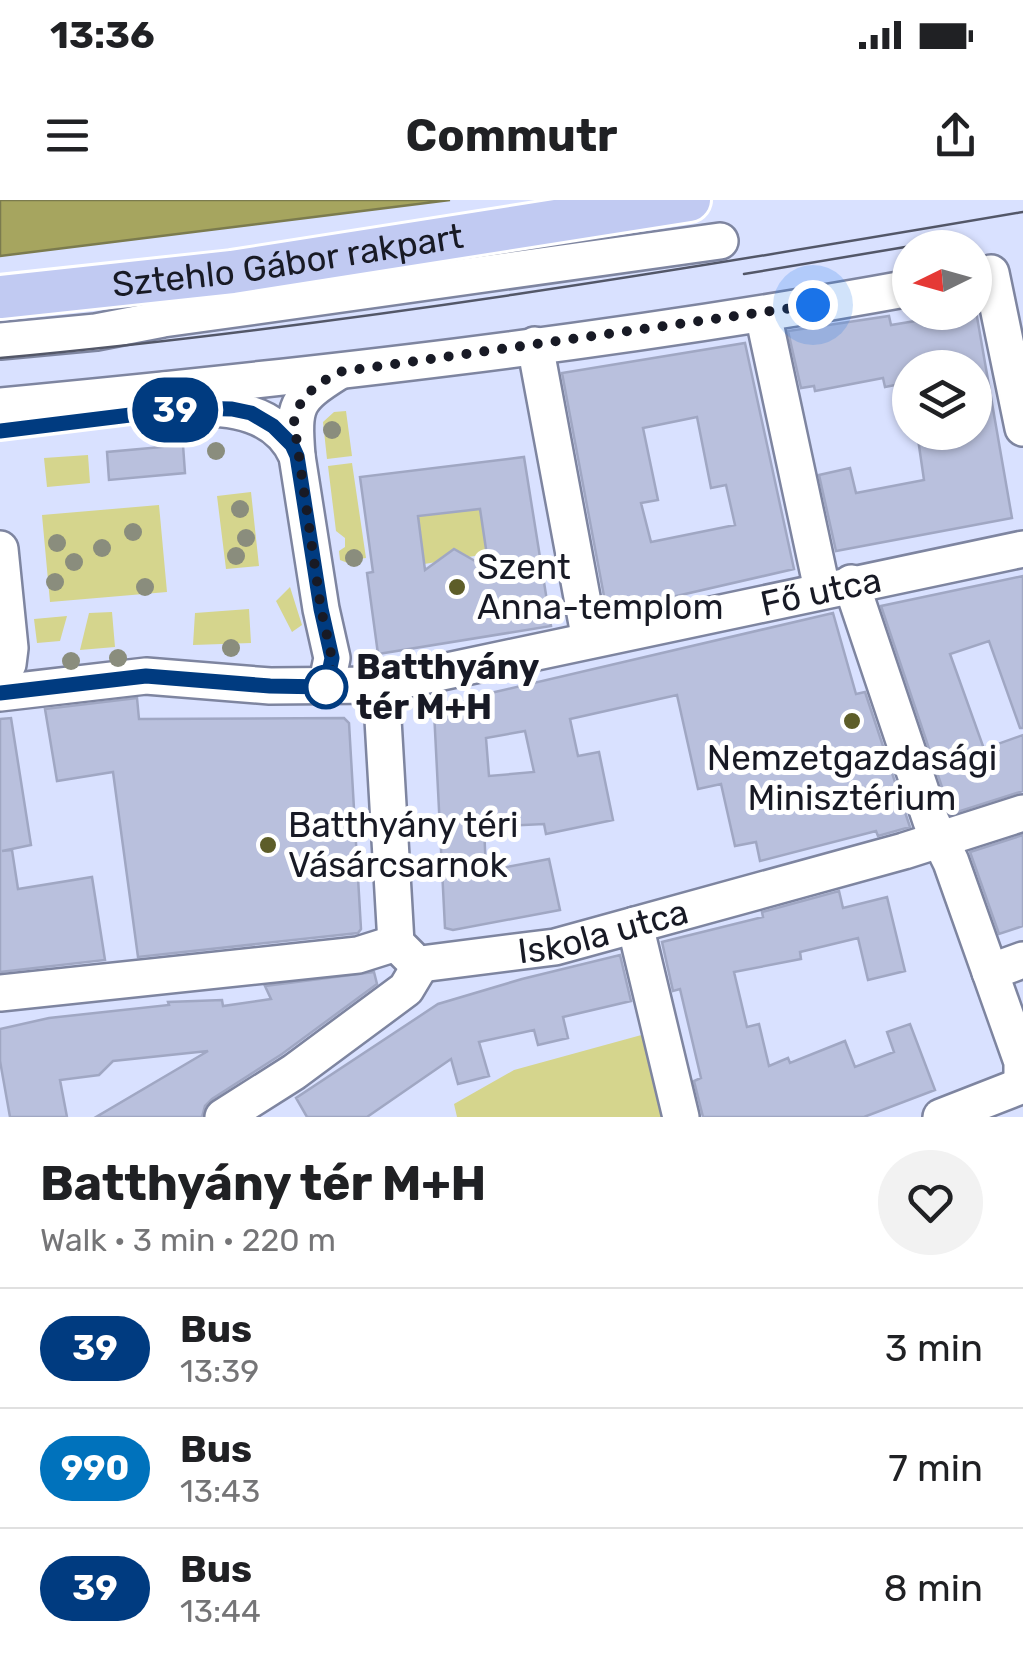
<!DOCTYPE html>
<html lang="en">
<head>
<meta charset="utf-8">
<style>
	body { margin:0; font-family:Rubik,sans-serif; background:#f2f2f2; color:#202124; height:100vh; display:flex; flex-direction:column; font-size:38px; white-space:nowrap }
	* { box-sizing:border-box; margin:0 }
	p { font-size:32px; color:#757577 }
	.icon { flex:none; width:55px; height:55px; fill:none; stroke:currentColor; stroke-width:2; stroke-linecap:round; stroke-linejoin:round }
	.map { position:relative; height:917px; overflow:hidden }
	.drawer { display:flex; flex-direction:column; background:#fff; flex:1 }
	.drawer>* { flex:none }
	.badge { padding:0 20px; border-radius:32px; font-size:35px; line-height:65px }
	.needle { width:65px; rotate:265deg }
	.buttons { position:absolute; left:892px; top:30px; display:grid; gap:20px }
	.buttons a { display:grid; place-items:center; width:100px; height:100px; border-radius:50%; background:#fff; box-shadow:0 2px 8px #0004; font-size:50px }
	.you { position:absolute; width:50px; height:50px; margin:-25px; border:8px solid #fff; border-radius:50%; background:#1a73e8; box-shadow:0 0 0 15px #1a73e833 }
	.map>.badge { position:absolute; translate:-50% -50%; box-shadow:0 0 0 5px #fff }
	.round { display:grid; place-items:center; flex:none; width:105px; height:105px; border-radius:52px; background:#f2f2f2 }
	.overview { display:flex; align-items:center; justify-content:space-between; height:170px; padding:0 40px }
	h1 { font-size:48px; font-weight:700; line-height:75px }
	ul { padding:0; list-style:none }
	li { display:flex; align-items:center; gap:30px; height:120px; padding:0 40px; border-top:2px solid #e0e0e0 }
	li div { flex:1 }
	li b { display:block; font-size:38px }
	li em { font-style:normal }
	li .badge { min-width:110px; font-weight:700; text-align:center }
	.status { display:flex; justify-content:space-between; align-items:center; height:70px; padding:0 50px; background:#fff; direction:ltr }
	.status svg { height:28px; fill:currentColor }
	header { display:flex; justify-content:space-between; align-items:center; height:130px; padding:0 40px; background:#fff; font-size:45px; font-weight:700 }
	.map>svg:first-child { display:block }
	.green { fill:#d5d58d }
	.water { fill:#a6a55f; stroke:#7b7b4e; stroke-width:2.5 }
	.building { fill:#b9c0dd; stroke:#a0a7c3; stroke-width:2.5; fill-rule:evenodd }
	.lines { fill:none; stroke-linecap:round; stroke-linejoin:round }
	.minor-casing { stroke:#7e85a0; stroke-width:40 }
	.major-casing { stroke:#fff; stroke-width:48 }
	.minor { stroke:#fff; stroke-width:35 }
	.major { stroke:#c1caf2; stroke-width:42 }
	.tram { stroke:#535768; stroke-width:2.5 }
	.tree { fill:#8a8d7d }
	.line-casing { stroke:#fff; stroke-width:22 }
	.line { stroke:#003b80; stroke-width:15 }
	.walk { stroke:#181a25; stroke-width:10; stroke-dasharray:0 18 }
	.poi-dot { fill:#5d5d29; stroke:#fff; stroke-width:4 }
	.stop-dot { fill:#fff; stroke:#003b80; stroke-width:5 }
	.labels { text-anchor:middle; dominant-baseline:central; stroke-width:10; stroke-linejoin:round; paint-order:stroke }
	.street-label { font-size:35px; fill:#181a25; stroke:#fff }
	.poi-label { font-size:35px; fill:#181a25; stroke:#fff; text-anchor:start }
	.stop-label { font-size:35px; font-weight:bold; fill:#181a25; stroke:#fff; text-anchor:start }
</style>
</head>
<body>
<div class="status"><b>13:36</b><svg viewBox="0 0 49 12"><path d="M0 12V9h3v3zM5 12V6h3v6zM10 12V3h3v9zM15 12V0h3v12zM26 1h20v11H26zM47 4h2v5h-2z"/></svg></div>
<header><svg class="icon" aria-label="menu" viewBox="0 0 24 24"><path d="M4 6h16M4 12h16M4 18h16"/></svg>Commutr<svg class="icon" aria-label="share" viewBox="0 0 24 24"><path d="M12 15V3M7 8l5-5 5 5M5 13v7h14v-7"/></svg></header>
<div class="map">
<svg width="1023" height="917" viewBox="0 0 1023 917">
	<rect width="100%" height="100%" fill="#d9e1ff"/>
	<path class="green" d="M346 211 352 256 327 259 323 222 334 212Z
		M88 255 90 283 47 287 44 258Z
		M352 263 366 358 358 359 353 365 340 360 339 351 345 347V338L336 331 328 266Z
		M251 292 259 366 226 369 217 296Z
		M159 305 167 392 50 402 42 315Z
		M480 309 487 354 424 364 418 316Z
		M290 387 302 425 292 432 276 401Z
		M249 409 251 443 193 445 195 413Z
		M112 412 115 447 80 450 89 413Z
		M67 416 60 441 37 443 34 419Z
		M656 831 675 917H457L454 904 514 870Z"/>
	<path class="water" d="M0 0H450L0 56Z"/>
	<path class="building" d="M976 111 1012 318 836 351 819 275 850 268 856 293 924 280 917 232H975L976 168H910V179L900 184 885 187 883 178 815 191 814 186 801 188 788 131 889 116 891 125Z
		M745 143 794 369 607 412 562 173ZM697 217 711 288 726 285 735 325 651 342 641 303 658 300 643 228Z
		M183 245 185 273 109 280 107 252Z
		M524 257 551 426 378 454 367 373 373 372 360 277ZM480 309 489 369 454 349 425 370 418 316Z
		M1023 376V528H1020L989 441 950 454 984 549 1023 535V591L951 614 881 406Z
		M833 413 856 494 865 492 910 627 878 636 876 631 760 661 756 642 735 646 721 584 698 589 677 495 570 519 578 556 599 552 613 620 546 634 544 624 484 627 486 671 549 659 560 710 453 730 445 728 434 511 495 492ZM525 531 534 572 489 576 486 538Z
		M137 498 139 519 344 518 349 523 361 729 358 733 138 757 113 572 57 581 45 509Z
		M11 518 31 645 2 651 12 650 18 689 92 677 105 760 0 772V519Z
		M1023 635V726L999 734 970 652Z
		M839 691 843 708 887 697 905 771 868 780 858 738 800 752 801 759 734 772 747 827 759 824 769 866 788 858 790 863 845 841 855 867 894 852 887 832 910 824 935 890 864 917H703L694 881 701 878 680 789 673 791 662 742 763 717 762 712Z
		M620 755 631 801 563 817 568 838 538 845 534 830 479 842 489 876 458 884 451 859 367 917H307L296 898 438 804 522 779Z
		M374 772 377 784 282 854 212 899 205 906 202 917H96L208 851 113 861 99 875 60 880 67 917H10L0 861V829L49 818 169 805 168 802 222 800 223 806 271 799 265 786Z"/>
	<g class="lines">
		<defs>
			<g id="minor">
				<path d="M991 73 1023 228"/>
				<path d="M763 114 822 389"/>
				<path d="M0 141 96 132 163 119 720 41"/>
				<path d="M535 145 590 440"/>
				<path d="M0 206C304 177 609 143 910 88"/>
				<path d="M182 209C226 205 277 210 297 256L321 409 332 458 326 487"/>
				<path d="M297 256C293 205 295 199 338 172"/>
				<path d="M0 349 10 448 8 464 0 482"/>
				<path d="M851 383 931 621 951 662 1022 862V885"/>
				<path d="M381 485 396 743 410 757"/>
				<path id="s1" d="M0 493 146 476 270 486 381 485 1023 349"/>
				<path d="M635 725 681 917"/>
				<path id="s2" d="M421 764 555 747 904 651 1023 613"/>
				<path d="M990 772 1023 760"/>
				<path d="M0 793 358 755 396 743"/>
				<path d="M223 917 294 872 406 789 421 764"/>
				<path d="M941 917 1023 885"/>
			</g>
			<g id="major">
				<path id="s3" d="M0 97 232 72 689 0"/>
			</g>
		</defs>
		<use href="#minor" class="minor-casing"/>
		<use href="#major" class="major-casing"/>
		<use href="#minor" class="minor"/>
		<use href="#major" class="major"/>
		<path class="tram" d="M744 74 941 41
			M0 158C343 126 683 70 1023 12"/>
	</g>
	<g class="tree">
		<circle cx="332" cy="230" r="9"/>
		<circle cx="216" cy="251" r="9"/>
		<circle cx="240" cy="309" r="9"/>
		<circle cx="133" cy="332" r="9"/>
		<circle cx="246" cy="338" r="9"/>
		<circle cx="57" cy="343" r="9"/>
		<circle cx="102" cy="348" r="9"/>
		<circle cx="236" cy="356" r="9"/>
		<circle cx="354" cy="358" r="9"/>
		<circle cx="74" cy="362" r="9"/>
		<circle cx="55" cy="382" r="9"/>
		<circle cx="145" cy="387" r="9"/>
		<circle cx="231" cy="448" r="9"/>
		<circle cx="118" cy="458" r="9"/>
		<circle cx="71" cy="461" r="9"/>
	</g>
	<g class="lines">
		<defs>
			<path id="line" d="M0 231 187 208 232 209 251 213 273 226 292 245 297 256 321 409 332 458 326 487 270 486 146 476 0 493"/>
		</defs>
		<use href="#line" class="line-casing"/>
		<use href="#line" class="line"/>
		<path class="walk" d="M326 487 331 475 332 458 321 409 294 222C299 195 316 186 338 172L813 105"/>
	</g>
	<g class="poi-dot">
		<circle cx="457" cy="387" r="10"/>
		<circle cx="852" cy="521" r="10"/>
		<circle cx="268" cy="645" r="10"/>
	</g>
	<circle class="stop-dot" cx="326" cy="487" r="20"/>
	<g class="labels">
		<g class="street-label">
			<text stroke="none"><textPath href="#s3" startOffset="290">Sztehlo Gábor rakpart</textPath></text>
			<text stroke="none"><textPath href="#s1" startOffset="832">Fő utca</textPath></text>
			<text stroke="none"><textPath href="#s2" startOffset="185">Iskola utca</textPath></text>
		</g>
		<g class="poi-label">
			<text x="477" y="367">Szent<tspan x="477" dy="40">Anna-templom</tspan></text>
			<text x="852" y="558" text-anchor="middle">Nemzetgazdasági<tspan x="852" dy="40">Minisztérium</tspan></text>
			<text x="288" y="625">Batthyány téri<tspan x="288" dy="40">Vásárcsarnok</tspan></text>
		</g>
		<g class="stop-label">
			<text x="356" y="467">Batthyány<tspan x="356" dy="40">tér M+H</tspan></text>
		</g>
	</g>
</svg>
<div class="buttons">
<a><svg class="needle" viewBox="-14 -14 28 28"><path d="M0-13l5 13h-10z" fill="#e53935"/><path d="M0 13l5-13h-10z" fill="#757577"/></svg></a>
<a><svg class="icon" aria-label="layers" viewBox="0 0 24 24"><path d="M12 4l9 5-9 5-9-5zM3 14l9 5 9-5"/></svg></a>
</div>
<div class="you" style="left:813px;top:105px"></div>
<b class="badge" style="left:175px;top:210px;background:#003b80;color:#fff">39</b>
</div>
<section class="drawer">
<div class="overview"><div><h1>Batthyány tér M+H</h1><p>Walk · 3 min · 220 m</p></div><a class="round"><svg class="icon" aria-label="heart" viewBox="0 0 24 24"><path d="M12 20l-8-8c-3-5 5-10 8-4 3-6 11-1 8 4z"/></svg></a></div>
<ul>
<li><span class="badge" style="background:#003b80;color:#fff">39</span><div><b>Bus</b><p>13:39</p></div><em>3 min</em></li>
<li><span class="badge" style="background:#0072bc;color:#fff">990</span><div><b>Bus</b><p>13:43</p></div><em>7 min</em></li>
<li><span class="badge" style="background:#003b80;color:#fff">39</span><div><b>Bus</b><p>13:44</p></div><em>8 min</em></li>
</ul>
</section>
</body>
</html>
